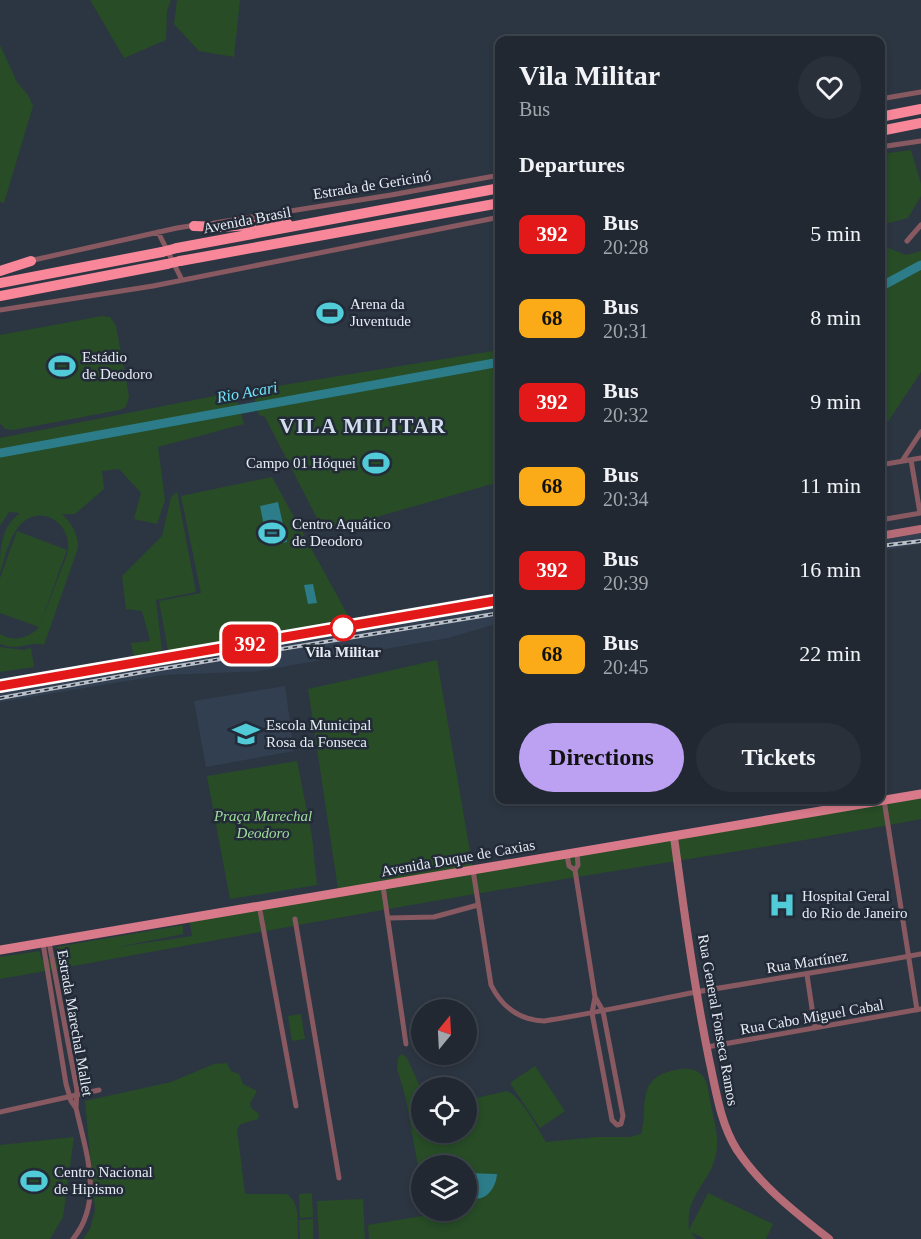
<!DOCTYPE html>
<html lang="en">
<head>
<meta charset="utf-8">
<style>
	body { margin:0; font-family:Georgia,serif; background:#29303a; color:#f1f3f6; height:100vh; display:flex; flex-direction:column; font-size:22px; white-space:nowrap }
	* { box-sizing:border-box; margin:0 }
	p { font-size:20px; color:#a2a6ac }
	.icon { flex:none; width:33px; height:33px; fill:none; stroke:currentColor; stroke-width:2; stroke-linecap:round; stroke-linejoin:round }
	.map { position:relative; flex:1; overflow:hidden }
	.details { position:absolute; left:495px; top:36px; width:390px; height:768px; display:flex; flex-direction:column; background:#212832; border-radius:12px; box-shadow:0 3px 9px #0003,0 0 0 2px #3e444d }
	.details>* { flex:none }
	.badge { padding:0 12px; border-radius:9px; font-size:21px; line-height:39px }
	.needle { width:39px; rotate:18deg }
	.tools { position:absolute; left:411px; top:999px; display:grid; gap:12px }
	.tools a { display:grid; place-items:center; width:66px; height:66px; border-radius:50%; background:#212832; box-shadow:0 3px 9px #0003,0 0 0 2px #3e444d; font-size:30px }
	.map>.badge { position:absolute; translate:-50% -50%; box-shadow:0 0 0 3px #fff }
	h2 { padding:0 24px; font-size:22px; line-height:54px }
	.round { display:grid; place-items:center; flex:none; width:63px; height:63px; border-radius:32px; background:#29303a }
	.headline { display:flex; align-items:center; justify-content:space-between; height:102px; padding:0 24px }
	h1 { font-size:28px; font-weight:700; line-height:45px }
	.action { display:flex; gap:12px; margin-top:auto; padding:12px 24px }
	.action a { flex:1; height:69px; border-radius:36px; background:#bca0f2; color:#111; font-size:24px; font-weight:700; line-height:69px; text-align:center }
	.action a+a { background:#29303a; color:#f1f3f6 }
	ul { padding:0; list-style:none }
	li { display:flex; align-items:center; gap:18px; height:84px; padding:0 24px }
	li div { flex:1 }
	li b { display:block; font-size:22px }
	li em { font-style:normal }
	li .badge { min-width:66px; font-weight:700; text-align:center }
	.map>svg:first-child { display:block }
	.built { fill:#323f51 }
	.green { fill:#274c26 }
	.water { fill:#2c7c89 }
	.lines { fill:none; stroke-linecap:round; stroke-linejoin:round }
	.river { stroke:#2c7c89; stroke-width:9 }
	.street { stroke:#885960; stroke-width:5 }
	.secondary { stroke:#b66c77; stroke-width:8 }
	.primary { stroke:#d87a89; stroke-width:9 }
	.highway { stroke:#f88799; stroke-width:10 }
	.rail-casing { stroke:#b9c0c9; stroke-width:4 }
	.rail { stroke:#232b38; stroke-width:1.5; stroke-dasharray:4.5; stroke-linecap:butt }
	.highway-bridge { stroke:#f88799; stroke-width:10 }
	.line-casing { stroke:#fff; stroke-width:14 }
	.line { stroke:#e31919; stroke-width:9 }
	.stop-dot { fill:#fff; stroke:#e31919; stroke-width:3 }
	.labels { text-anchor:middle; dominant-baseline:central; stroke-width:5; stroke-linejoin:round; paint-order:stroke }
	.street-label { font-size:15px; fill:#e6ecf4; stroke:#232b38 }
	.poi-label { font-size:15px; fill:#e6ecf4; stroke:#232b38; text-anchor:start }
	.stop-label { font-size:15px; font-weight:bold; fill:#e6ecf4; stroke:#232b38 }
	.park-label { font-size:15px; font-style:italic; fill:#9fdc9b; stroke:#232b38 }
	.water-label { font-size:16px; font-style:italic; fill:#71e5fa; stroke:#232b38 }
	.district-label { font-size:21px; font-weight:bold; letter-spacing:1.5px; fill:#d3dfef; stroke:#232b38 }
</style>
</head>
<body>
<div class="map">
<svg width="921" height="1239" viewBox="0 0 921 1239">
	<rect width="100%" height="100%" fill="#2c3642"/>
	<path class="built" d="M921 533V544L881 551V540Z
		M499 606V623L448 638 259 671 163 675 0 702V692Z
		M285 686 294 751 206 767 194 701Z"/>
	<path class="green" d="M90 0H171L167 11 166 40 124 58Z
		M177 0H240L234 57 199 51 174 24Z
		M0 45 17 82 28 95 33 106 4 203 0 202Z
		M911 150 921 184V196L908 218 881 225V154Z
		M881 245 906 255 921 251V372L881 432Z
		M102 316 110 317 116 326 129 396 126 407 120 410 13 430 5 429 0 423V335Z
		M499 350V482L324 532 265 417 259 415 252 390Z
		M235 392 244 424 158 447 165 500 157 524 134 519 141 493 119 469 102 471 104 489 75 514H62C72 524 78 533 78 548L44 645C31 640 20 652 0 644V634C14 642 28 639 39 627L0 613V578L17 531 67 550 39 627 67 555C75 526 43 502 21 524 9 536 5 558 0 573 0 549 0 528 20 513L9 512 0 526V438Z
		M272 477 349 617 347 619 168 651 159 601 201 593 181 496Z
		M177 492 196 592 156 600 162 650 134 658 131 643 150 641 142 611 126 609 122 576 162 536 171 497Z
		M0 647 23 650 31 648 34 667 0 672Z
		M437 660 473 869 921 793V819C775 847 628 868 481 893 320 920 161 951 0 979V957L39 951 42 960 58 957 56 947 183 925V934L118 947 192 936 189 917 338 889 308 689Z
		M297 761 312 836 317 885 230 899 207 776Z
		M301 1014 305 1039 292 1041 288 1016Z
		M402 1054 407 1058 421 1089 422 1132H466L467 1100 507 1091C522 1097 537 1128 546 1142L597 1137H629L641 1134C649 1108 635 1080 671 1071 680 1069 690 1067 698 1072 708 1078 708 1090 710 1100 713 1118 720 1137 716 1155 709 1185 685 1194 689 1230L708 1193 773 1224 766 1239H705L691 1232 696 1239H369L368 1225 428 1215 427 1211 466 1210V1166H422L421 1183 406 1099 397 1068 398 1058Z
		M227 1063 231 1071 239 1074 243 1084 257 1091 250 1103 251 1108 259 1114 258 1119 241 1124 237 1129 245 1194H287C301 1204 297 1223 298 1239H83L90 1229 95 1210 85 1101 171 1082 214 1064Z
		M535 1066 565 1111 540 1128 510 1083Z
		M74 1137 63 1217 50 1239H0V1145Z
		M312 1193 313 1217 300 1218 299 1194Z
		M363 1199 365 1239H319L317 1201Z
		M313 1219V1239H300L299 1220Z"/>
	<path class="water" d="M278 502 287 542 268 546 260 506Z
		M313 584 317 603 308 604 304 585Z
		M467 1173 497 1174C496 1190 483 1205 467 1196Z"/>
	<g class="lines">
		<path class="river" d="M880 287 921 265
			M0 453 500 362"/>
		<path class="street" d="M880 99 921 92
			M880 147 921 141
			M214 223 391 195 500 175
			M158 232 182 280
			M907 241 921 225
			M29 261 177 228 196 225
			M0 310 153 286 500 217
			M911 460 920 513
			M902 461 921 432
			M880 465 921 458
			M880 520 921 513
			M884 800 917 1010
			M577 853 578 865 575 870 595 997 592 1013 612 1120 617 1125 621 1124 623 1116 603 1011 595 997
			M567 855 569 866 575 870
			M473 870 491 985C502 1007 519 1020 544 1021 595 1013 645 1002 696 992 771 979 846 968 921 954
			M383 886 406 1044
			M259 905 296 1106
			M388 918 434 917 478 905
			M295 919 339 1178
			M49 942 77 1090 76 1108
			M43 943 66 1084 71 1101 76 1108C86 1152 104 1201 73 1239
			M807 975 815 1028
			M707 1047 921 1009
			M0 1112 99 1090"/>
		<path class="secondary" d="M880 536 921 529
			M0 686 500 600
			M674 837C684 911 694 985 709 1059 716 1090 720 1123 737 1150 761 1186 795 1212 829 1239"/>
		<path class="primary" d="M0 950 921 794"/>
		<path class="highway" d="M880 117 921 109
			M880 131 921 123
			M194 226 220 227 287 223
			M177 248 500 188
			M180 261 500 203
			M0 271 31 261
			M0 283 162 252
			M0 296 167 264"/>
		<defs>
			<path id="rail" d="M880 546 921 541
				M0 698 160 669 500 613"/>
		</defs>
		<use href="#rail" class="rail-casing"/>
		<use href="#rail" class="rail"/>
		<path class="highway-bridge" d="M162 252 177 248
			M167 264 180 261"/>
	</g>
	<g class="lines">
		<defs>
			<path id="line" d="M0 686 500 600"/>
		</defs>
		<use href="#line" class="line-casing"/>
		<use href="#line" class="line"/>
	</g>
	<defs>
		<symbol id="stadium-bare" viewBox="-9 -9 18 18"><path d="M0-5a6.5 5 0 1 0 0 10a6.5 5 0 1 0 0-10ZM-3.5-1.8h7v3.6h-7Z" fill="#52cbd8" stroke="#232b38" stroke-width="2.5" paint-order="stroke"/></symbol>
		<symbol id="school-bare" viewBox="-9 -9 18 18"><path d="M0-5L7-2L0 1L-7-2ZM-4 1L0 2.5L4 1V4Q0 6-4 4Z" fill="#52cbd8" stroke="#232b38" stroke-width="2.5" paint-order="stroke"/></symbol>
		<symbol id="hospital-bare" viewBox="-9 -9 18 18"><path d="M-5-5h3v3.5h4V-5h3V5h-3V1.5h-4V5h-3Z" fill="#52cbd8" stroke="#232b38" stroke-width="2.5" paint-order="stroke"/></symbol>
	</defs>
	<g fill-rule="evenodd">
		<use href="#stadium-bare" x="311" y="294" width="38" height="38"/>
		<use href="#stadium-bare" x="43" y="347" width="38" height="38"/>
		<use href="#stadium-bare" x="357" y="444" width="38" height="38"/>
		<use href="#stadium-bare" x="253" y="514" width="38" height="38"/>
		<use href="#school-bare" x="227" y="715" width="38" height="38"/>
		<use href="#hospital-bare" x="763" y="886" width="38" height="38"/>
		<use href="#stadium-bare" x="15" y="1162" width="38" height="38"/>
	</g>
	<circle class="stop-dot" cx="343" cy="628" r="12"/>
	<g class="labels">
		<g class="street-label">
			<text transform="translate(372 185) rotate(-9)">Estrada de Gericinó</text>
			<text transform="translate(247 220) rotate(-11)">Avenida Brasil</text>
			<text transform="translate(458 858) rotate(-10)">Avenida Duque de Caxias</text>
			<text transform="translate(807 962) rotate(-9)">Rua Martínez</text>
			<text transform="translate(812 1017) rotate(-10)">Rua Cabo Miguel Cabal</text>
			<text transform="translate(718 1020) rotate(80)">Rua General Fonseca Ramos</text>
			<text transform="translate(75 1023) rotate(80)">Estrada Marechal Mallet</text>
		</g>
		<g class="poi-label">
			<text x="350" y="304">Arena da<tspan x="350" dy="17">Juventude</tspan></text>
			<text x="82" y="357">Estádio<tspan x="82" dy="17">de Deodoro</tspan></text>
			<text x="356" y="463" text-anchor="end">Campo 01 Hóquei</text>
			<text x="292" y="524">Centro Aquático<tspan x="292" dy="17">de Deodoro</tspan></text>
			<text x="266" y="725">Escola Municipal<tspan x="266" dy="17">Rosa da Fonseca</tspan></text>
			<text x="802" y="896">Hospital Geral<tspan x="802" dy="17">do Rio de Janeiro</tspan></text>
			<text x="54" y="1172">Centro Nacional<tspan x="54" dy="17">de Hipismo</tspan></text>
		</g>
		<g class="stop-label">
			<text x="343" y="652">Vila Militar</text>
		</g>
		<g class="park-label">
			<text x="263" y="816">Praça Marechal<tspan x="263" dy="17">Deodoro</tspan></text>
		</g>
		<g class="water-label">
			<text transform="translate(247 392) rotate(-10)">Rio Acari</text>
		</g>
		<g class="district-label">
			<text x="363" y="426">VILA MILITAR</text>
		</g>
	</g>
</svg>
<div class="tools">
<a><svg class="needle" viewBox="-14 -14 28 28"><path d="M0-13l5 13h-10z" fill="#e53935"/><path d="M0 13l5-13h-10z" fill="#a2a6ac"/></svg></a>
<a><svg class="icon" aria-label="locate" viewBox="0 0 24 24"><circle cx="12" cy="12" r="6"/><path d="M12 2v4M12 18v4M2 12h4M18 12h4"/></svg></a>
<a><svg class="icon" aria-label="layers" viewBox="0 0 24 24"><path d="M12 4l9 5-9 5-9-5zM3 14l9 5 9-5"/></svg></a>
</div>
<b class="badge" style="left:250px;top:644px;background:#e31919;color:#fff">392</b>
<section class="details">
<div class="headline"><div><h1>Vila Militar</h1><p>Bus</p></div><a class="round"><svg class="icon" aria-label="heart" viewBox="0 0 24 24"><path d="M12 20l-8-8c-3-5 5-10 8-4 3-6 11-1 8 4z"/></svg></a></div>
<h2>Departures</h2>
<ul>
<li><span class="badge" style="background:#e31919;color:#fff">392</span><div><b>Bus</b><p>20:28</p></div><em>5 min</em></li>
<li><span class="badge" style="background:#fbab18;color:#111">68</span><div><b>Bus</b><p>20:31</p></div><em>8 min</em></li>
<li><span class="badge" style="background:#e31919;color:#fff">392</span><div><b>Bus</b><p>20:32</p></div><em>9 min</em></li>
<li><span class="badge" style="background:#fbab18;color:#111">68</span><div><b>Bus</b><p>20:34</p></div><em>11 min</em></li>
<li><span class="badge" style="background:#e31919;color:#fff">392</span><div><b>Bus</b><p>20:39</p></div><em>16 min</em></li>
<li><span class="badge" style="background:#fbab18;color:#111">68</span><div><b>Bus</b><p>20:45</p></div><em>22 min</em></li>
</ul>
<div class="action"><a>Directions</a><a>Tickets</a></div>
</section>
</div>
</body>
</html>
